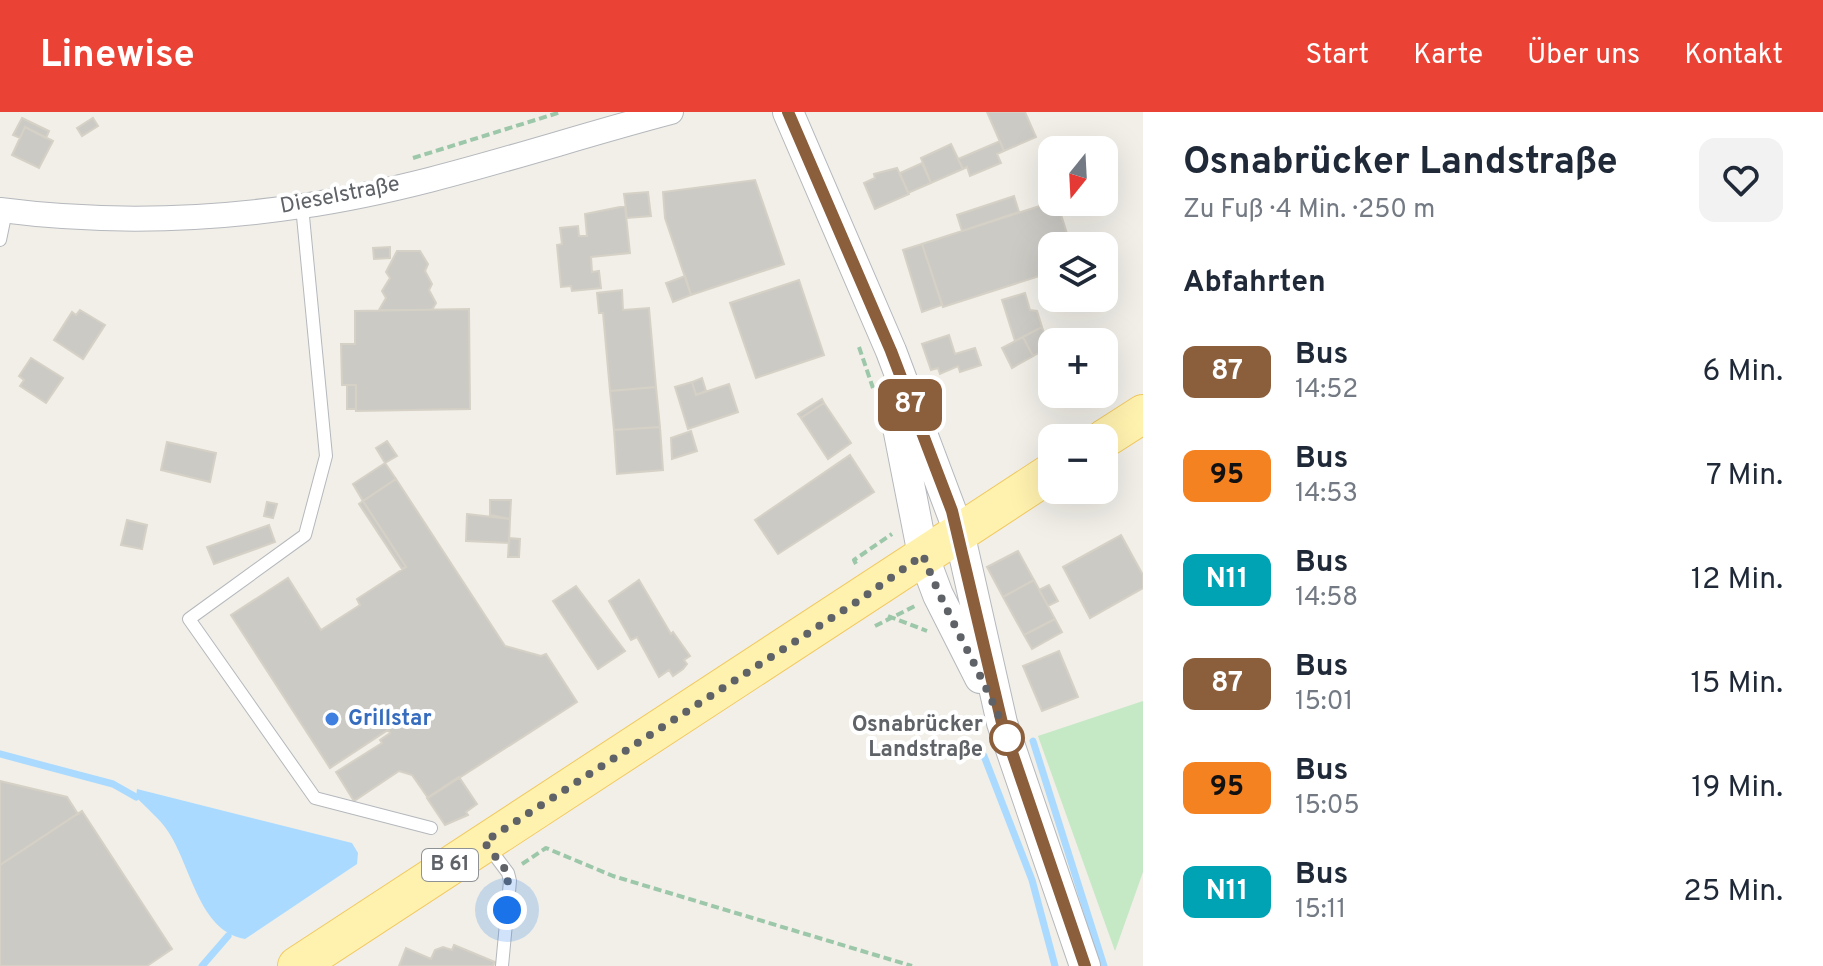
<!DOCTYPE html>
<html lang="de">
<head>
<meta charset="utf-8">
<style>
	body { margin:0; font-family:Overpass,sans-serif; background:#f2f2f3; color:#1f2937; height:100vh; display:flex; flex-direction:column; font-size:30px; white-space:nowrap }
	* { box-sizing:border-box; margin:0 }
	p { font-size:26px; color:#747a83 }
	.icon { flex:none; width:44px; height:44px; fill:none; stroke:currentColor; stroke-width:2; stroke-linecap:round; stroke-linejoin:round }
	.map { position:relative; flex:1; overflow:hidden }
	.sheet { display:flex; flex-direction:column; background:#fff; width:680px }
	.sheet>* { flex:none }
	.badge { padding:0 16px; border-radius:12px; font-size:28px; line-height:52px }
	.needle { width:52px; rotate:198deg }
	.buttons { position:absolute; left:1038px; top:24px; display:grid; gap:16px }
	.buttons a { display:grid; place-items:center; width:80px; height:80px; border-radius:16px; background:#fff; box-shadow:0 8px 32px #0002; font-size:40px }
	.you { position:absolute; width:40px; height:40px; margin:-20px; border:6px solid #fff; border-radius:50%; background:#1a73e8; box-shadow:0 0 0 12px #1a73e833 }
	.map>.badge { position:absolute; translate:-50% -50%; box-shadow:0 0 0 4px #fff }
	h2 { padding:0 40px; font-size:30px; line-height:72px }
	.round { display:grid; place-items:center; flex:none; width:84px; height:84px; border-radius:16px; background:#f2f2f3 }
	.overview { display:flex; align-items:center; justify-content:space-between; height:136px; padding:0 40px }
	h1 { font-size:38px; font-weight:700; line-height:60px }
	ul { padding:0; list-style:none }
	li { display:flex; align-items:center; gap:24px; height:104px; padding:0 40px }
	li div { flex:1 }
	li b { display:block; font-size:30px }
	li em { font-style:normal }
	li .badge { min-width:88px; font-weight:700; text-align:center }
	header { display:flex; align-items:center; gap:48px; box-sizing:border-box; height:112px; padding:0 40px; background:#ea4335; color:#fff }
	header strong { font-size:38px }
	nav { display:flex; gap:44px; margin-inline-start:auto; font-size:28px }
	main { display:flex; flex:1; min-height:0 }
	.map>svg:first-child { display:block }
	.green { fill:#c5e8c5 }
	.water { fill:#aadaff }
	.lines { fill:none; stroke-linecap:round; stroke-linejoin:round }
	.stream { stroke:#aadaff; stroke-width:7 }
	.building { fill:#cccac5; stroke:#d6d1c6; stroke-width:2 }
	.service-casing { stroke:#b5b8bc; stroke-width:14 }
	.minor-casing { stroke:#b5b8bc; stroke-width:26 }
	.tertiary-casing { stroke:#b5b8bc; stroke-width:32 }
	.primary-casing { stroke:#f2c960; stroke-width:40 }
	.path { stroke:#9cc7a9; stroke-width:4; stroke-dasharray:8 4; stroke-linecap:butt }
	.service { stroke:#fff; stroke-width:12 }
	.minor { stroke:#fff; stroke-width:24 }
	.tertiary { stroke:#fff; stroke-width:30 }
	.primary { stroke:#fff2af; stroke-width:38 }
	.line-casing { stroke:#fff; stroke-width:18 }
	.line { stroke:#8b5e3c; stroke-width:12 }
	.walk { stroke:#5f6368; stroke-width:8; stroke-dasharray:0 14.4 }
	.shop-dot { fill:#3f7fe0; stroke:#fff; stroke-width:3 }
	.stop-dot { fill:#fff; stroke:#8b5e3c; stroke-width:4 }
	.labels { text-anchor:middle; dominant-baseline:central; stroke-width:8; stroke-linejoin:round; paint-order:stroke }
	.shield { fill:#fff; stroke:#8f9295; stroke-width:2 }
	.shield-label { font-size:20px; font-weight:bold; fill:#5f6368 }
	.street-label { font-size:22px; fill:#5f6368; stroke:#fff }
	.shop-label { font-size:22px; font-weight:bold; fill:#366cbe; stroke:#fff; text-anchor:start }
	.stop-label { font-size:22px; font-weight:bold; fill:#5f6368; stroke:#fff; text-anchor:end }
</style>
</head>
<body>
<header>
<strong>Linewise</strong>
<nav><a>Start</a><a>Karte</a><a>Über uns</a><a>Kontakt</a></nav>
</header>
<main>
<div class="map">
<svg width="1143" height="854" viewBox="0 0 1143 854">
	<rect width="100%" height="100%" fill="#f1efe8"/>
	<path class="green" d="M1143 589V760L1115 839 1038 624Z"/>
	<path class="water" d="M137 677 352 731 358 741 357 752 245 827C198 819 191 752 167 718 159 706 146 696 136 685Z"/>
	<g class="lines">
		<path class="stream" d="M1033 629 1104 854
			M0 642 113 672 136 685
			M984 644 1032 768 1055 854
			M202 854 228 824"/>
	</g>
	<path class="building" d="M987 0H1025L1036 25 1004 39Z
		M22 6 49 19 46 26 25 15 20 26 13 23Z
		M93 6 98 14 82 24 77 16Z
		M25 15 53 29 39 56 12 43Z
		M1000 29 1004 39 997 42 1001 51 970 64 967 55 963 57 958 47Z
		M951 32 963 57 931 71 921 46Z
		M922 51 931 71 908 81 900 61Z
		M897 56 909 82 875 97 864 71 875 66 874 62Z
		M755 68 784 152 691 183 665 106 663 80Z
		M648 80 651 104 627 106 624 82Z
		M1014 84 1019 100 962 119 957 103Z
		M1052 90H1057L1071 134H1052V160L943 195 922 132Z
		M625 94 630 141 591 145 592 160 599 159 601 176 572 179 571 174 561 175 557 133 562 132 560 116 578 114 579 124H587L585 102Z
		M922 132 942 193 922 200 903 138Z
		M390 135V146L374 147 373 136Z
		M397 139H420L428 152 425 159 432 172 429 178 436 191 432 198H379L386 186 382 179 390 166 386 160Z
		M685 164 691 183 673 190 666 171Z
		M799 168 824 243 756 266 730 191Z
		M622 178 623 198 649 196 656 275 610 279 603 201H599L597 181Z
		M1025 181 1030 198 1037 199 1042 215 1015 229 1002 188Z
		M469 197 470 297 356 299V273H342L341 232H355V199Z
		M80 198 105 213 83 247 54 228 72 200 76 203Z
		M1042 215 1049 236 1033 244 1023 225Z
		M949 223 955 242 975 236 981 253 960 260 958 254 940 262 938 256 931 258 922 232Z
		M1023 225 1033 244 1012 256 1002 236Z
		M31 246 63 266 46 291 20 274 24 268 19 264Z
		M702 266 706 279 696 283 692 270Z
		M692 270 696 283 729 272 738 300 688 317 675 275Z
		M347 273H356V297H347Z
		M656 275 660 315 614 318 610 279Z
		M822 287 824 291 801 306 798 302Z
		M824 291 851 331 828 347 801 306Z
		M660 315 663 358 617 362 614 318Z
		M691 319 697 339 672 347 671 326Z
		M387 329 397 344 385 351 376 336Z
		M167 330 216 341 210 370 161 358Z
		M850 343 874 380 778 442 755 408Z
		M385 351 396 367 363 389 353 372Z
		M396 367 505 534 541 544 546 542 577 590 428 686 412 663 399 659 354 689 336 660 382 631 380 628 390 621 388 618 330 656 231 503 288 466 321 518 360 493 357 487 406 455 363 389Z
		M490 388H511L510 407 490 403Z
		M363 389 406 455 402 457 359 392Z
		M267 390 277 392 273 406 264 404Z
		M467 402 510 407 509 431 466 429Z
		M127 408 147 413 142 437 121 433Z
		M269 413 275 430 214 452 207 435Z
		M1121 423 1143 463V476L1090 506 1063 455Z
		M509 426 520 427 519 445H508Z
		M1018 439 1034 468 1003 485 987 455Z
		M639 468 671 522 673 520 690 544 684 548 687 552 683 557 673 564 669 558 659 565 637 525 631 528 609 489Z
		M1034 468 1055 507 1024 523 1003 485Z
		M1049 473 1058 489 1048 494 1039 478Z
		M576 474 625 539 598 557 553 489Z
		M1055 507 1062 520 1032 537 1024 523Z
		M1059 539 1078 585 1042 599 1023 554Z
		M459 665 477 692 466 700 468 703 445 713 427 686Z
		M0 669 67 685 78 702 82 699 0 753Z
		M82 699 172 837 147 854H0V753Z
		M454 833 495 850 493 854H399L406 836 431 847 435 838 443 835 452 838Z"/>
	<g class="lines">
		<defs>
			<path id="service" d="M302 94 326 344 305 423 189 507 315 686 431 716
				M0 128 6 99
				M487 733 508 761 510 769 502 854"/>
			<path id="minor" d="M0 98C100 111 202 109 302 94 427 76 549 32 671 0"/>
			<path id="tertiary" d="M788 0 891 239 959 420 1002 611 1085 854
				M893 290 923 443 938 483 980 566"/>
			<path id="primary" d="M1104 327 1143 302
				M297 854 1052 360"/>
		</defs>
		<use href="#service" class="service-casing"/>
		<use href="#minor" class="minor-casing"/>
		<use href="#tertiary" class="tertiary-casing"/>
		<use href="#primary" class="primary-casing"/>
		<path class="path" d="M413 46 561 0
			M859 235 873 276
			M856 452 854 448 892 422
			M888 504 927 519
			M875 514 917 493
			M522 752 546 736 613 764 912 854"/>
		<use href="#service" class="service"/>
		<use href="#minor" class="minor"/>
		<use href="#tertiary" class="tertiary"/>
		<use href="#primary" class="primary"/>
	</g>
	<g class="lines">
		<defs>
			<path id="line" d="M788 0 891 239 952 399 1002 611 1085 854"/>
		</defs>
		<use href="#line" class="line-casing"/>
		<use href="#line" class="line"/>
		<path class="walk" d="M507 798 508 761 484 730 861 487 923 443C948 509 988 569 1011 636L1007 626"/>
	</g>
	<circle class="shop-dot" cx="332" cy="607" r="8"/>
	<circle class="stop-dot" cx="1007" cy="626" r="16"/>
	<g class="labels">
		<rect class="shield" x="422" y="737" width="56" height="32" rx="6"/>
		<g class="shield-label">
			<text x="450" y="753">B 61</text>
		</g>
		<g class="street-label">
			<text transform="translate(340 84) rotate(-11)">Dieselstraße</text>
		</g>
		<g class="shop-label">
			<text x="348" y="607">Grillstar</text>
		</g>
		<g class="stop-label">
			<text x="983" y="613">Osnabrücker<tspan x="983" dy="25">Landstraße</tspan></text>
		</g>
	</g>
</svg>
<div class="buttons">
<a><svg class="needle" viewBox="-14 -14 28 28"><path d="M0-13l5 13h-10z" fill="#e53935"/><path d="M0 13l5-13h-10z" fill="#747a83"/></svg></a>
<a><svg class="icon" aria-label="layers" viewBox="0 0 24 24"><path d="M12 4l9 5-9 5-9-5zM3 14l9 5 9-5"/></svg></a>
<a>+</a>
<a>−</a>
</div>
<div class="you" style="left:507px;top:798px"></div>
<b class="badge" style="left:910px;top:293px;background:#8b5e3c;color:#fff">87</b>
</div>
<section class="sheet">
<div class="overview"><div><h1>Osnabrücker Landstraße</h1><p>Zu Fuß · 4 Min. · 250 m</p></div><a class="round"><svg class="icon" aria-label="heart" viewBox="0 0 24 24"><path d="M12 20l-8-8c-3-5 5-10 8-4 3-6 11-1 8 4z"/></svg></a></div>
<h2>Abfahrten</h2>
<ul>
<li><span class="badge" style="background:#8b5e3c;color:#fff">87</span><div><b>Bus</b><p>14:52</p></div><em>6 Min.</em></li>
<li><span class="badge" style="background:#f58220;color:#111">95</span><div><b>Bus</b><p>14:53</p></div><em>7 Min.</em></li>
<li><span class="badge" style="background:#00a3b4;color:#fff">N11</span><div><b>Bus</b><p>14:58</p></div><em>12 Min.</em></li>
<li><span class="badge" style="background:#8b5e3c;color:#fff">87</span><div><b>Bus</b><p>15:01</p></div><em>15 Min.</em></li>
<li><span class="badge" style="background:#f58220;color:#111">95</span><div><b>Bus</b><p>15:05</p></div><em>19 Min.</em></li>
<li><span class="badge" style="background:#00a3b4;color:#fff">N11</span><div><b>Bus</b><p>15:11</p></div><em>25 Min.</em></li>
</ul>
</section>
</main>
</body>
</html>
